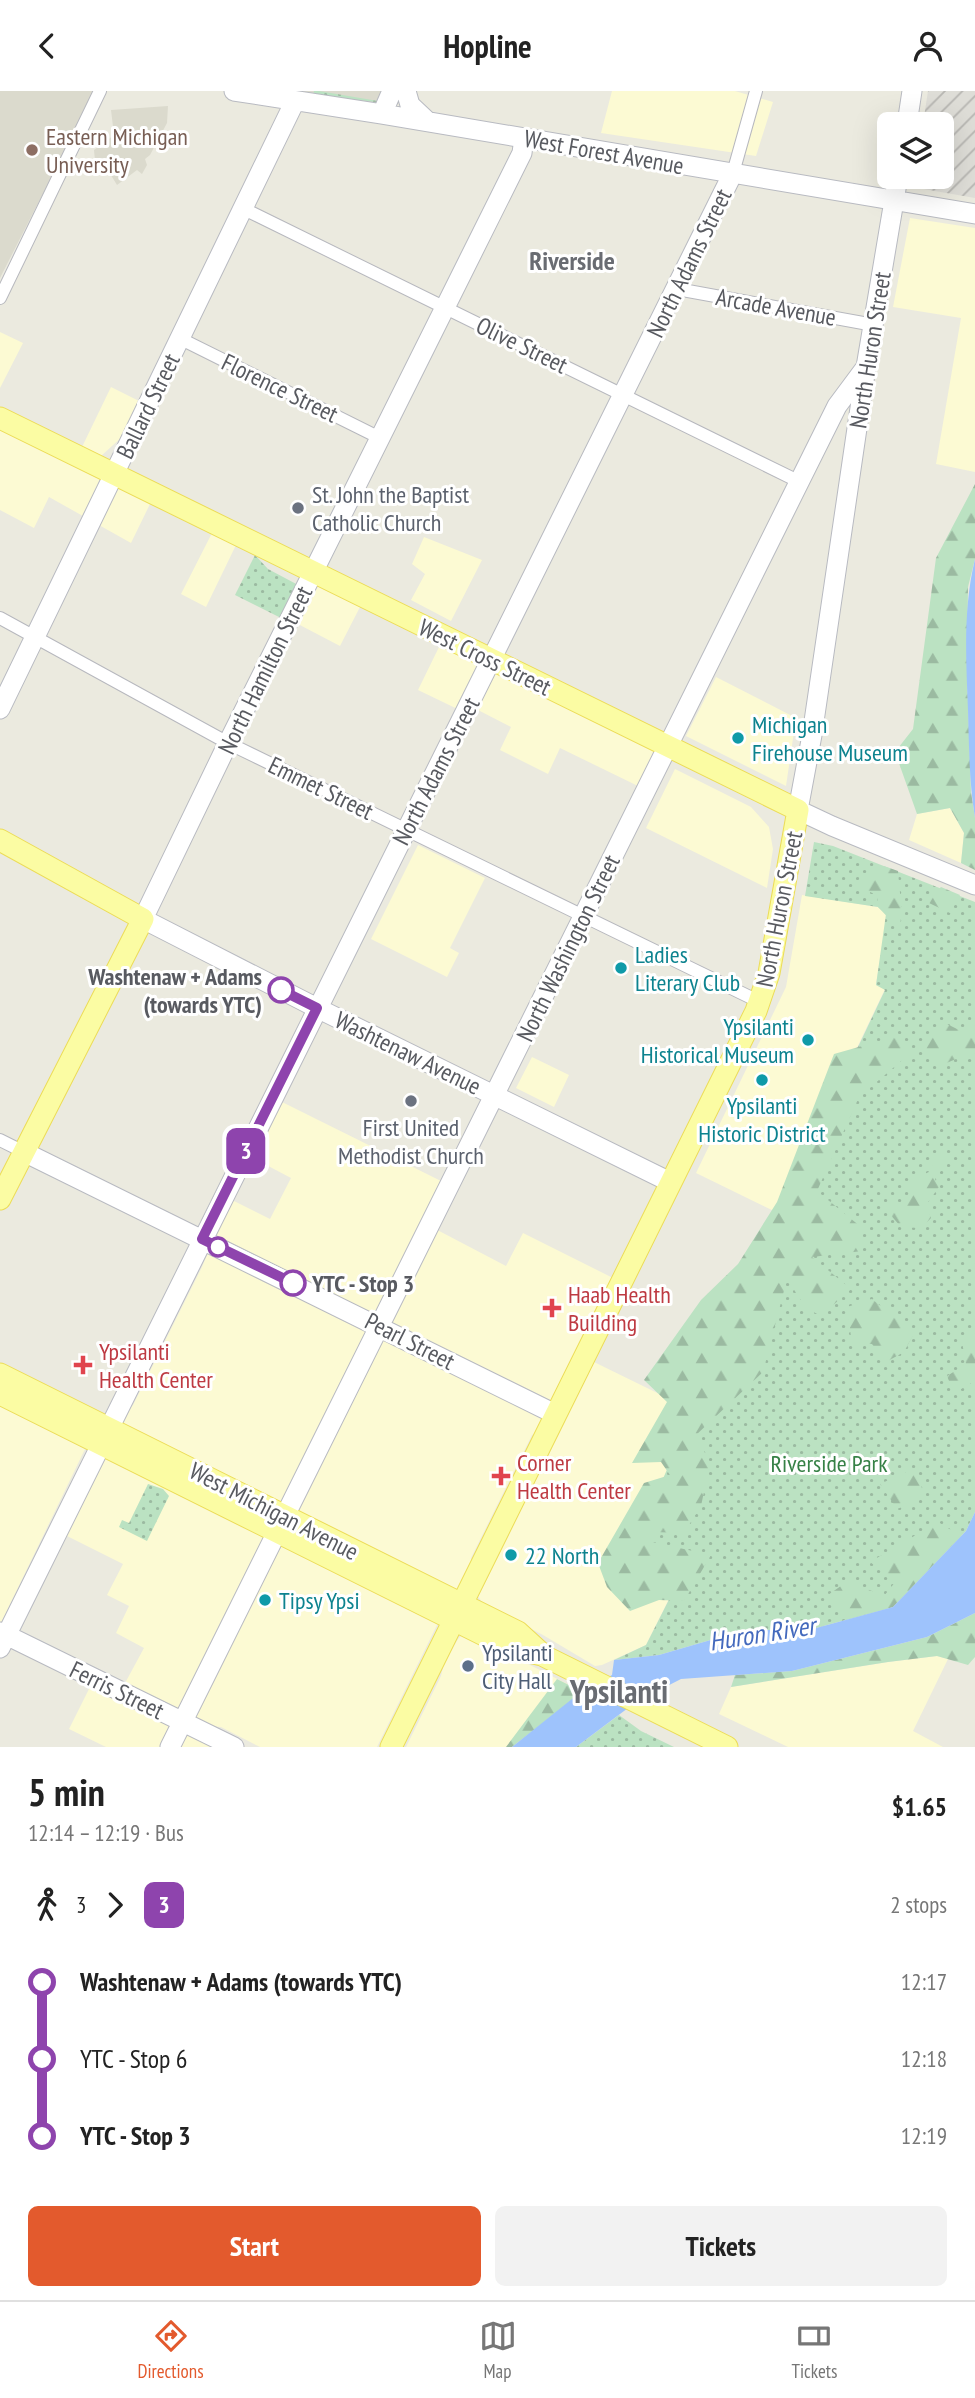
<!DOCTYPE html>
<html lang="en">
<head>
<meta charset="utf-8">
<style>
	body { margin:0; font-family:"PT Sans Narrow",sans-serif; background:#f2f2f2; color:#222; height:100vh; display:flex; flex-direction:column; font-size:26px; white-space:nowrap }
	* { box-sizing:border-box; margin:0 }
	p { font-size:23px; color:#767676 }
	.icon { flex:none; width:38px; height:38px; fill:none; stroke:currentColor; stroke-width:2; stroke-linecap:round; stroke-linejoin:round }
	.map { position:relative; height:1656px; overflow:hidden }
	.details { display:flex; flex-direction:column; background:#fff; flex:1 }
	.details>* { flex:none }
	.badge { padding:0 14px; border-radius:10px; font-size:24px; line-height:46px }
	.fabs { position:absolute; left:877px; top:21px; display:grid; gap:14px }
	.fabs a { display:grid; place-items:center; width:77px; height:77px; border-radius:10px; background:#fff; box-shadow:0 7px 28px #0002; font-size:35px }
	.map>.badge { position:absolute; translate:-50% -50%; box-shadow:0 0 0 4px #fff }
	.legs { display:flex; align-items:center; gap:10px; height:77px; padding:0 28px; font-size:23px }
	.legs p { margin-inline-start:auto }
	.head { display:flex; align-items:center; justify-content:space-between; height:119px; padding:0 28px }
	h1 { font-size:38px; font-weight:700; line-height:52px }
	.button { display:flex; gap:14px; margin-top:auto; padding:14px 28px }
	.button a { flex:1; height:80px; border-radius:10px; background:#e35a2d; color:#fff; font-size:28px; font-weight:700; line-height:80px; text-align:center }
	.button a+a { background:#f2f2f2; color:#222 }
	ul { padding:0 28px; list-style:none }
	li { display:flex; align-items:center; gap:24px; height:77px; font-size:26px }
	li i { display:grid; place-items:center; width:10px; height:100%; margin:0 9px; background:currentColor }
	li i::after { content:''; width:18px; height:18px; margin:-9px; border:5px solid; border-radius:50%; background:#fff }
	li p { margin-inline-start:auto }
	li:first-child i { background:linear-gradient(#0000 50%,currentColor 0) }
	li:last-child i { background:linear-gradient(currentColor 50%,#0000 0) }
	header { display:flex; justify-content:space-between; align-items:center; height:91px; padding:0 28px; background:#fff; font-size:32px; font-weight:700 }
	.dock { display:flex; justify-content:space-around; align-items:center; height:98px; border-top:2px solid #e0e0e0; background:#fff; font-size:19px; color:#767676 }
	.dock a { display:grid; justify-items:center; gap:4px }
	.dock .on { color:#e35a2d }
	.map>svg:first-child { display:block }
	.commercial { fill:#fcfad3 }
	.industrial { fill:url(#industrial-furrows) }
	.education { fill:#dbdacd }
	.grass { fill:url(#grass-dots) }
	.forest { fill:url(#forest-firs) }
	.water { fill:#9ec3fc }
	.lines { fill:none; stroke-linecap:round; stroke-linejoin:round }
	.street-casing { stroke:#b7b8be; stroke-width:14 }
	.secondary-casing { stroke:#b8bac1; stroke-width:21 }
	.primary-casing { stroke:#ecdc57; stroke-width:23 }
	.street { stroke:#fff; stroke-width:12 }
	.secondary { stroke:#fff; stroke-width:19 }
	.primary { stroke:#fbfca3; stroke-width:21 }
	.line-1-casing { stroke:#fff; stroke-width:16 }
	.line-1 { stroke:#8e44ad; stroke-width:10 }
	.education-dot { fill:#8d6e63; stroke:#fff; stroke-width:2.5 }
	.worship-dot { fill:#6b7280; stroke:#fff; stroke-width:2.5 }
	.culture-dot { fill:#0f9aa8; stroke:#fff; stroke-width:2.5 }
	.stop-1-dot { fill:#fff; stroke:#8e44ad; stroke-width:3.5 }
	.health-dot { fill:#e0444e; stroke:#fff; stroke-width:2.5 }
	.service-dot { fill:#5c6f8a; stroke:#fff; stroke-width:2.5 }
	.labels { text-anchor:middle; dominant-baseline:central; stroke-width:6; stroke-linejoin:round; paint-order:stroke }
	.education-label { font-size:24px; fill:#785e54; stroke:#fff; text-anchor:start }
	.street-label { font-size:24px; fill:#585a60; stroke:#fff }
	.worship-label { font-size:24px; fill:#5b616d; stroke:#fff; text-anchor:start }
	.culture-label { font-size:24px; fill:#0d838f; stroke:#fff; text-anchor:start }
	.stop-label { font-size:24px; font-weight:bold; fill:#585a60; stroke:#fff; text-anchor:end }
	.health-label { font-size:24px; fill:#be3a42; stroke:#fff; text-anchor:start }
	.park-label { font-size:24px; fill:#368146; stroke:#fff }
	.service-label { font-size:24px; fill:#4e5e75; stroke:#fff; text-anchor:start }
	.neighbourhood-label { font-size:26px; font-weight:bold; fill:#696c72; stroke:#fff }
	.water-label { font-size:26px; font-style:italic; fill:#4369bd; stroke:#fff }
	.district-label { font-size:32px; font-weight:bold; fill:#696c72; stroke:#fff }
</style>
</head>
<body>
<header><svg class="icon" aria-label="back" viewBox="0 0 24 24"><path d="M15 5l-7 7 7 7"/></svg>Hopline<svg class="icon" aria-label="person" viewBox="0 0 24 24"><circle cx="12" cy="8" r="4"/><path d="M4 21q1-7 8-7t8 7"/></svg></header>
<div class="map">
<svg width="975" height="1656" viewBox="0 0 975 1656">
	<defs>
		<pattern id="industrial-furrows" width="10" height="10" patternUnits="userSpaceOnUse" patternTransform="scale(1.75)"><rect width="10" height="10" fill="#deddd7"/><path d="M-1 1l2-2M0 10L10 0M9 11l2-2" fill="none" stroke="#b7b6b2"/></pattern>
		<pattern id="grass-dots" width="8" height="8" patternUnits="userSpaceOnUse" patternTransform="scale(1.75)"><rect width="8" height="8" fill="#bbe2c2"/><path d="M2 2h.1M6 6h.1" fill="none" stroke="#9bbaa1" stroke-width="1.8" stroke-linecap="round"/></pattern>
		<pattern id="forest-firs" width="22" height="20" patternUnits="userSpaceOnUse" patternTransform="scale(1.75)"><rect width="22" height="20" fill="#bbe2c2"/><path d="M5 1l3.5 6h-7zM16 11l3.5 6h-7z" fill="#9bbaa1"/></pattern>
	</defs>
	<rect width="100%" height="100%" fill="#ebeadf"/>
	<path class="commercial" d="M612 0H735L773 11 756 65 601 42Z
		M910 127 975 137V381L936 373 961 227 893 216Z
		M0 241 23 252 0 297Z
		M111 296 141 311 123 345 101 365 82 356Z
		M0 339 150 413 131 452 49 406 34 437 0 419Z
		M212 442 236 454 206 516 181 503Z
		M424 446 482 469 451 530 411 509 425 483 412 473Z
		M315 494 360 516 340 555 296 532Z
		M440 554 641 654 646 652 656 659 638 695 560 657 548 683 500 659 511 636 476 618 472 625 418 599Z
		M716 586 796 627 786 695 686 645Z
		M675 678 751 716 769 736 773 758 767 797 646 737Z
		M950 717 964 742 961 772 909 749 917 723Z
		M418 754 485 787 450 857 459 862 447 886 371 848Z
		M802 804 878 816 887 823 876 894 885 898 778 1122 696 1082 786 896Z
		M532 966 569 984 554 1016 516 997Z
		M280 1010 441 1090 422 1131 506 1175 523 1142 613 1187 538 1341 532 1344 471 1467V1479L458 1500 125 1337 123 1332 126 1322 133 1314 202 1176 230 1108 270 1128 291 1087 251 1066Z
		M594 1271 692 1319 671 1372 687 1472 646 1554 602 1574 595 1575 543 1544 483 1513 476 1502 486 1483 490 1480 552 1357V1347Z
		M0 1313 85 1358 0 1534Z
		M108 1366 439 1530 377 1656H260L221 1636 210 1635 178 1618H171L124 1594 144 1557 116 1542 129 1515 107 1504 123 1473 65 1444 104 1368Z
		M462 1544 481 1549 583 1601 512 1656H406L441 1585 444 1572 458 1548Z
		M937 1565 948 1568 913 1640 943 1656H788L719 1623 731 1596 888 1571Z
		M91 1594 216 1656H106L69 1638Z"/>
	<path class="industrial" d="M928 0H975V107L912 96 914 86H942V33H923Z"/>
	<path class="education" d="M0 0H95L0 187Z
		M278 0H391L384 15Z
		M168 15 167 32 150 64 145 68 147 74 142 83 137 79 117 94 106 76 99 82 96 80 94 59 114 44 111 19Z"/>
	<path class="grass" d="M314 0H319L378 10 375 11 313 4Z
		M255 464 268 478 300 495 281 527 235 504Z
		M814 751 833 755 975 811V1421L966 1440 893 1516 809 1539H745L659 1564 614 1569 646 1554 687 1473 646 1452 658 1399 788 1104 885 899 876 894 886 823 878 816 805 805Z
		M148 1393 163 1398 169 1405 147 1450 119 1436 122 1429 129 1432Z
		M619 1624 641 1640 674 1656H576Z"/>
	<path class="forest" d="M975 393V468L968 496 967 581 971 701 975 727V779L961 772 964 742 950 717 917 723 895 661 913 638 936 467Z
		M884 775 898 780C899 799 904 821 899 838L878 816 877 804 856 795 860 786Z
		M941 796 960 804 950 822 929 812 930 806Z
		M947 933 963 941 975 938V960L937 976 923 961 929 942Z
		M894 946 913 960 859 1006 817 1100 861 1136 862 1160 812 1166 851 1198 821 1225 806 1217 787 1188 763 1281 696 1344 710 1372 701 1415 684 1442 653 1441 652 1451 711 1464 684 1510 659 1509 630 1520 607 1496 598 1472 644 1392 670 1384 661 1371 632 1372 667 1311 644 1289 701 1209 738 1173 777 1111 834 963Z
		M943 1064 946 1072 935 1088 939 1096 926 1114 931 1127 921 1137 901 1136 882 1114 909 1111 910 1090 933 1079 932 1066Z
		M872 1208 914 1242 904 1261 886 1271 872 1253H852L847 1216Z
		M975 1244V1290L954 1302 947 1285 966 1273 962 1251Z
		M917 1376 923 1402 912 1412 897 1418 880 1393Z
		M938 1431 961 1445 893 1516 846 1529 828 1504 848 1490 884 1505 896 1490 870 1471Z
		M975 1522V1566L968 1574 937 1565 888 1571 731 1596 735 1584 792 1580 927 1546Z
		M557 1588 583 1601 512 1656H506Z"/>
	<path class="water" d="M975 468V727C969 691 969 655 968 619 966 569 963 517 975 468Z
		M975 1421V1522L927 1546 792 1580 681 1588 636 1611 576 1656H512L572 1608 612 1584 614 1569 659 1564 745 1539H809L893 1516 966 1440Z"/>
	<g class="lines">
		<defs>
			<path id="street" d="M733 82 756 0
				M244 118 800 391
				M677 198 874 234
				M0 207 100 0
				M181 248 380 347
				M0 527 228 652 760 911
				M0 1049 24 1061"/>
			<path id="secondary" d="M234 0 382 23 975 123
				M406 0 410 14 427 30
				M382 23 392 0
				M907 33 912 0
				M524 47 522 62 228 652 143 828 317 917 670 1091
				M898 86 866 276 812 644 798 719 832 735 975 794
				M0 618 295 10
				M24 1061 555 1323
				M0 1541 234 1656
				M0 1557 733 82
				M170 1656 837 315 866 276"/>
			<path id="primary" d="M0 327 798 719 769 882 756 920 391 1656
				M0 749 143 828 0 1108
				M0 1283 518 1541 541 1562
				M0 1303 508 1556 542 1564 727 1656"/>
		</defs>
		<use href="#street" class="street-casing"/>
		<use href="#secondary" class="secondary-casing"/>
		<use href="#primary" class="primary-casing"/>
		<use href="#street" class="street"/>
		<use href="#secondary" class="secondary"/>
		<use href="#primary" class="primary"/>
	</g>
	<g class="lines">
		<defs>
			<path id="line-1" d="M281 899 317 917 202 1148 293 1192"/>
		</defs>
		<use href="#line-1" class="line-1-casing"/>
		<use href="#line-1" class="line-1"/>
	</g>
	<circle class="education-dot" cx="32" cy="59" r="7"/>
	<g class="worship-dot">
		<circle cx="298" cy="417" r="7"/>
		<circle cx="411" cy="1010" r="7"/>
	</g>
	<g class="culture-dot">
		<circle cx="738" cy="647" r="7"/>
		<circle cx="621" cy="877" r="7"/>
		<circle cx="808" cy="949" r="7"/>
		<circle cx="762" cy="989" r="7"/>
		<circle cx="511" cy="1464" r="7"/>
		<circle cx="265" cy="1509" r="7"/>
	</g>
	<g class="stop-1-dot">
		<circle cx="281" cy="899" r="12"/>
		<circle cx="218" cy="1156" r="9"/>
		<circle cx="293" cy="1192" r="12"/>
	</g>
	<g class="health-dot">
		<path d="M548.5 1206.5h7v7h7v7h-7v7h-7v-7h-7v-7h7z"/>
		<path d="M79.5 1263.5h7v7h7v7h-7v7h-7v-7h-7v-7h7z"/>
		<path d="M497.5 1374.5h7v7h7v7h-7v7h-7v-7h-7v-7h7z"/>
	</g>
	<circle class="service-dot" cx="468" cy="1575" r="7"/>
	<g class="labels">
		<g class="education-label">
			<text x="46" y="45">Eastern Michigan<tspan x="46" dy="28">University</tspan></text>
		</g>
		<g class="street-label">
			<text transform="translate(604 61) rotate(10)">West Forest Avenue</text>
			<text transform="translate(689 172) rotate(-64)">North Adams Street</text>
			<text transform="translate(776 216) rotate(10)">Arcade Avenue</text>
			<text transform="translate(522 254) rotate(26)">Olive Street</text>
			<text transform="translate(870 259) rotate(-81)">North Huron Street</text>
			<text transform="translate(280 297) rotate(26)">Florence Street</text>
			<text transform="translate(148 315) rotate(-64)">Ballard Street</text>
			<text transform="translate(485 566) rotate(26)">West Cross Street</text>
			<text transform="translate(265 579) rotate(-64)">North Hamilton Street</text>
			<text transform="translate(436 680) rotate(-63)">North Adams Street</text>
			<text transform="translate(321 697) rotate(26)">Emmet Street</text>
			<text transform="translate(779 818) rotate(-79)">North Huron Street</text>
			<text transform="translate(568 857) rotate(-64)">North Washington Street</text>
			<text transform="translate(408 962) rotate(26)">Washtenaw Avenue</text>
			<text transform="translate(410 1250) rotate(27)">Pearl Street</text>
			<text transform="translate(274 1420) rotate(27)">West Michigan Avenue</text>
			<text transform="translate(117 1599) rotate(26)">Ferris Street</text>
		</g>
		<g class="worship-label">
			<text x="312" y="403">St. John the Baptist<tspan x="312" dy="28">Catholic Church</tspan></text>
			<text x="411" y="1036" text-anchor="middle">First United<tspan x="411" dy="28">Methodist Church</tspan></text>
		</g>
		<g class="culture-label">
			<text x="752" y="633">Michigan<tspan x="752" dy="28">Firehouse Museum</tspan></text>
			<text x="635" y="863">Ladies<tspan x="635" dy="28">Literary Club</tspan></text>
			<text x="794" y="935" text-anchor="end">Ypsilanti<tspan x="794" dy="28">Historical Museum</tspan></text>
			<text x="762" y="1014" text-anchor="middle">Ypsilanti<tspan x="762" dy="28">Historic District</tspan></text>
			<text x="525" y="1464">22 North</text>
			<text x="279" y="1509">Tipsy Ypsi</text>
		</g>
		<g class="stop-label">
			<text x="262" y="885">Washtenaw + Adams<tspan x="262" dy="28">(towards YTC)</tspan></text>
			<text x="312" y="1192" text-anchor="start">YTC - Stop 3</text>
		</g>
		<g class="health-label">
			<text x="568" y="1203">Haab Health<tspan x="568" dy="28">Building</tspan></text>
			<text x="99" y="1260">Ypsilanti<tspan x="99" dy="28">Health Center</tspan></text>
			<text x="517" y="1371">Corner<tspan x="517" dy="28">Health Center</tspan></text>
		</g>
		<g class="park-label">
			<text x="829" y="1372">Riverside Park</text>
		</g>
		<g class="service-label">
			<text x="482" y="1561">Ypsilanti<tspan x="482" dy="28">City Hall</tspan></text>
		</g>
		<g class="neighbourhood-label">
			<text x="572" y="169">Riverside</text>
		</g>
		<g class="water-label">
			<text transform="translate(762 1542) rotate(-9)">Huron River</text>
		</g>
		<g class="district-label">
			<text x="619" y="1600">Ypsilanti</text>
		</g>
	</g>
</svg>
<div class="fabs">
<a><svg class="icon" aria-label="layers" viewBox="0 0 24 24"><path d="M12 4l9 5-9 5-9-5zM3 14l9 5 9-5"/></svg></a>
</div>
<b class="badge" style="left:246px;top:1060px;background:#8e44ad;color:#fff">3</b>
</div>
<section class="details">
<div class="head"><div><h1>5 min</h1><p>12:14 – 12:19 · Bus</p></div><b>$1.65</b></div>
<div class="legs"><svg class="icon" aria-label="walk" viewBox="0 0 24 24"><circle cx="13" cy="4" r="2"/><path d="M13 8l-2 6 4 7M11 14l-3 7M7 12l3-4h3l4 4"/></svg>3<svg class="icon" aria-label="forward" viewBox="0 0 24 24"><path d="M9 5l7 7-7 7"/></svg><b class="badge" style="background:#8e44ad;color:#fff">3</b><p>2 stops</p></div>
<ul>
<li><i style="color:#8e44ad"></i><b>Washtenaw + Adams (towards YTC)</b><p>12:17</p></li>
<li><i style="color:#8e44ad"></i><span>YTC - Stop 6</span><p>12:18</p></li>
<li><i style="color:#8e44ad"></i><b>YTC - Stop 3</b><p>12:19</p></li>
</ul>
<div class="button"><a>Start</a><a>Tickets</a></div>
</section>
<nav class="dock">
<a class="on"><svg class="icon" aria-label="directions" viewBox="0 0 24 24"><path d="M12 3l9 9-9 9-9-9zM9 14v-3h6M13 9l2 2-2 2"/></svg>Directions</a>
<a><svg class="icon" aria-label="map" viewBox="0 0 24 24"><path d="M3 6l6-2 6 2 6-2v14l-6 2-6-2-6 2zM9 4v14M15 6v14"/></svg>Map</a>
<a><svg class="icon" aria-label="tickets" viewBox="0 0 24 24"><path d="M3 7h18v10H3zM15 7v10"/></svg>Tickets</a>
</nav>
</body>
</html>
